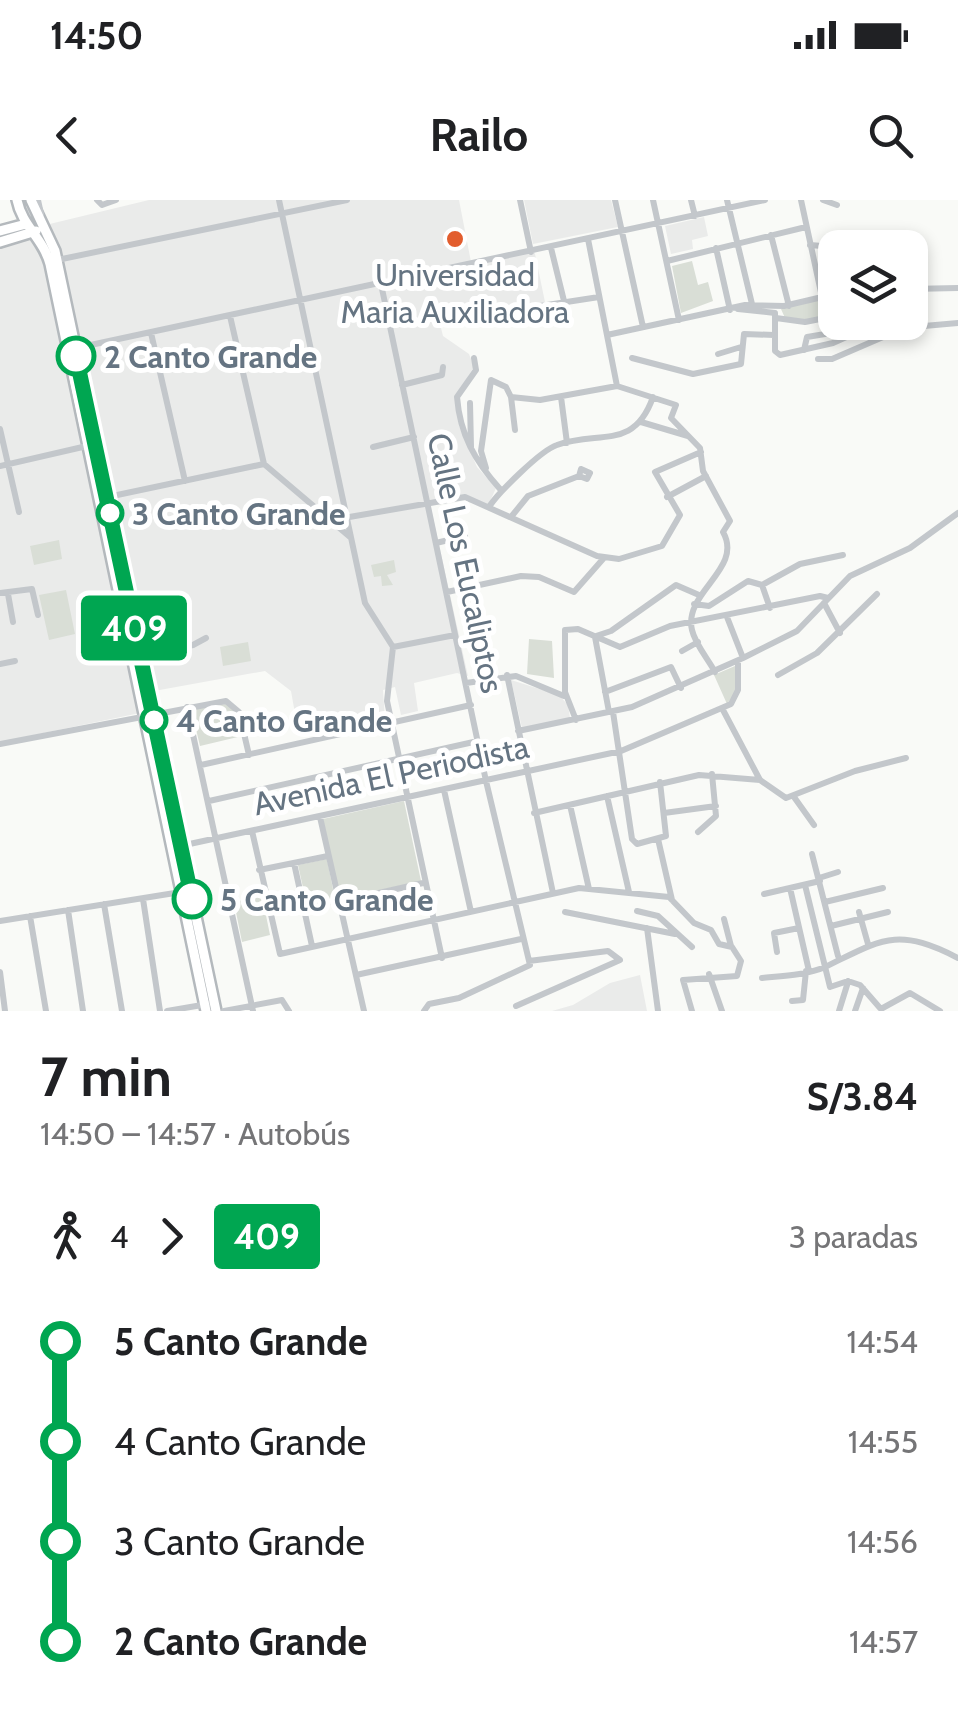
<!DOCTYPE html>
<html lang="es">
<head>
<meta charset="utf-8">
<style>
	body { margin:0; font-family:Cabin,sans-serif; background:#f6f6f6; color:#202124; height:100vh; display:flex; flex-direction:column; font-size:38px; white-space:nowrap }
	* { box-sizing:border-box; margin:0 }
	p { font-size:32px; color:#757577 }
	.icon { flex:none; width:55px; height:55px; fill:none; stroke:currentColor; stroke-width:2; stroke-linecap:round; stroke-linejoin:round }
	.map { position:relative; height:811px; overflow:hidden }
	.drawer { display:flex; flex-direction:column; background:#fff; flex:1 }
	.drawer>* { flex:none }
	.badge { padding:0 20px; border-radius:8px; font-size:35px; line-height:65px }
	.buttons { position:absolute; left:818px; top:30px; display:grid; gap:20px }
	.buttons a { display:grid; place-items:center; width:110px; height:110px; border-radius:20px; background:#fff; box-shadow:0 5px 15px #0003; font-size:50px }
	.map>.badge { position:absolute; translate:-50% -50%; box-shadow:0 0 0 5px #fff }
	.legs { display:flex; align-items:center; gap:15px; height:110px; padding:0 40px; font-size:32px }
	.legs p { margin-inline-start:auto }
	.summary { display:flex; align-items:center; justify-content:space-between; height:170px; padding:0 40px }
	h1 { font-size:55px; font-weight:700; line-height:75px }
	ul { padding:0 40px; list-style:none }
	li { display:flex; align-items:center; gap:35px; height:100px; font-size:38px }
	li i { display:grid; place-items:center; width:15px; height:100%; margin:0 12px; background:currentColor }
	li i::after { content:''; width:25px; height:25px; margin:-12px; border:8px solid; border-radius:50%; background:#fff }
	li p { margin-inline-start:auto }
	li:first-child i { background:linear-gradient(#0000 50%,currentColor 0) }
	li:last-child i { background:linear-gradient(currentColor 50%,#0000 0) }
	.status { display:flex; justify-content:space-between; align-items:center; height:70px; padding:0 50px; background:#fff; direction:ltr }
	.status svg { height:28px; fill:currentColor }
	header { display:flex; justify-content:space-between; align-items:center; height:130px; padding:0 40px; background:#fff; font-size:45px; font-weight:700 }
	.map>svg:first-child { display:block }
	.built { fill:#eaebea }
	.green { fill:#d9ded6 }
	.lines { fill:none; stroke-linecap:round; stroke-linejoin:round }
	.major-casing { stroke:#b4b9bd; stroke-width:14 }
	.minor { stroke:#c3c7cb; stroke-width:6 }
	.major { stroke:#fff; stroke-width:9 }
	.line-1-casing { stroke:#fff; stroke-width:22 }
	.line-1 { stroke:#00a651; stroke-width:15 }
	.poi-dot { fill:#e25d2e; stroke:#fff; stroke-width:4 }
	.stop-1-dot { fill:#fff; stroke:#00a651; stroke-width:5 }
	.labels { text-anchor:middle; dominant-baseline:central; stroke-width:10; stroke-linejoin:round; paint-order:stroke }
	.poi-label { font-size:32px; fill:#657482; stroke:#fff }
	.stop-label { font-size:32px; font-weight:bold; fill:#657482; stroke:#fff; text-anchor:start }
	.street-label { font-size:32px; fill:#657482; stroke:#fff }
</style>
</head>
<body>
<div class="status"><b>14:50</b><svg viewBox="0 0 49 12"><path d="M0 12V9h3v3zM5 12V6h3v6zM10 12V3h3v9zM15 12V0h3v12zM26 1h20v11H26zM47 4h2v5h-2z"/></svg></div>
<header><svg class="icon" aria-label="back" viewBox="0 0 24 24"><path d="M15 5l-7 7 7 7"/></svg>Railo<svg class="icon" aria-label="search" viewBox="0 0 24 24"><circle cx="10" cy="10" r="6"/><path d="M15 15l6 6"/></svg></header>
<div class="map">
<svg width="958" height="811" viewBox="0 0 958 811">
	<rect width="100%" height="100%" fill="#f9faf7"/>
	<path class="built" d="M149 0H459L471 62 534 49 545 102 500 121 453 116 440 124 443 136 469 154 474 167 455 197 459 226 477 267 496 288 487 308 465 299 430 304 468 476 457 473 414 483 418 511 401 515 395 487 383 490 385 520 299 536 291 491 265 471 143 493 140 513 0 542V36Z
		M524 0H611L618 27 533 44Z
		M704 17 708 36 692 40 693 49 671 54 665 26Z
		M511 480 559 495 568 505 570 518 522 528Z
		M640 775 647 811H552L573 805 610 783Z"/>
	<path class="green" d="M692 61 698 85 708 82 713 101 681 113 672 66Z
		M835 96V116L807 121 785 118 781 109Z
		M59 340 62 359 34 365 30 346Z
		M394 360 396 372 387 375 393 385 382 386 381 376 374 377 371 365Z
		M66 390 75 434 49 440 39 395Z
		M529 439 552 441 554 478 527 474Z
		M248 442 251 461 223 466 220 447Z
		M735 466V494L727 504 714 475Z
		M226 504 237 513 242 536 200 546 191 508Z
		M404 601 421 681 340 699 323 619Z
		M327 659 336 704 308 710 298 665Z
		M262 696 270 735 242 742 234 702Z"/>
	<g class="lines">
		<defs>
			<path id="major" d="M17 0C22 26 43 38 50 64L206 811
				M31 0 55 51 216 811
				M0 31 26 24
				M0 42 36 31"/>
		</defs>
		<use href="#major" class="major-casing"/>
		<path class="minor" d="M38 0 41 14
			M97 0 102 5 116 0
			M279 0 365 403 393 447 387 501 442 758
			M520 0 531 52
			M615 0 643 127
			M653 0 679 120
			M691 0 695 16
			M727 0 752 104
			M801 0 822 97
			M823 0 837 5
			M771 35 789 106
			M588 39 617 186
			M810 45 822 46 835 55
			M843 46 845 48
			M551 48 565 105
			M716 48 730 110
			M57 60 347 0
			M667 61 806 27
			M910 67 921 69
			M381 84 486 581 530 765 459 798 429 804 424 811
			M910 89 958 88
			M738 109 775 113V151L780 155 833 143 880 122
			M230 116 264 264
			M776 118 805 122 835 116
			M510 119 534 107 599 97
			M924 126 958 123
			M151 133 185 281
			M607 135 745 105 784 106 835 94
			M72 149 765 0
			M804 150 807 137 837 132
			M718 154 741 147
			M474 158 476 170 457 197C460 235 475 261 500 289
			M632 158 693 174 741 164 744 134 774 135
			M818 159H832L890 134V122
			M402 185 442 175 443 167
			M561 197 567 243
			M470 203 471 247
			M641 222 688 236
			M0 229 19 312
			M515 230 511 197 540 200 617 186 676 205 671 218 700 248 703 271 730 321 723 332C744 369 683 392 692 430 695 444 708 459 715 472
			M373 247 414 237
			M0 266 87 246
			M486 268 481 251 491 180 506 187 511 197
			M667 297 706 276
			M103 298 264 264 350 337
			M489 307C497 294 541 250 557 245 599 230 634 251 653 197
			M511 317 528 296 579 276 581 269 590 273 587 279 579 276
			M332 320 465 297 597 356 619 359 662 346 680 315 655 272 701 252
			M436 343 465 336
			M762 385 800 364 843 355
			M447 392 521 376 539 377 574 392 603 359
			M0 393 32 389 38 415
			M8 394 13 422
			M824 403 840 433
			M694 404 709 406 748 381 762 385 770 408
			M727 417 743 458
			M596 436 611 431 676 385 699 395
			M595 437 609 512
			M80 447 127 436
			M393 447 455 435
			M682 451 698 442
			M140 456 193 445 206 438
			M0 464 15 461
			M507 475 553 693
			M778 475 817 453 877 394
			M466 483 516 476 564 496
			M605 492 671 467 681 488
			M187 507 253 811
			M723 510 760 580 786 598 855 571 906 558
			M613 512 632 639 637 644 666 636 660 582
			M576 520 565 492V430L578 429 620 447 670 426 820 396 828 398
			M518 531 632 507 743 458 797 431 850 376 910 348 958 313
			M0 544 226 501 239 512 249 555
			M201 565 471 505
			M444 590 471 712
			M607 596 629 692
			M794 597 814 625
			M209 601 478 541
			M570 605 589 689
			M534 613 699 575 760 580
			M664 613 716 606
			M320 617 364 811
			M252 631 280 754 579 688 669 697 694 723 711 730 719 744 732 747 741 761 737 776 683 780 692 811
			M698 632 716 616 712 574
			M658 639 672 700
			M171 648 621 551 731 504 738 490V461
			M812 654 838 756
			M294 663 312 746
			M259 670 328 656
			M819 678 838 672
			M805 685 830 787 848 781
			M790 688 809 771
			M764 694 820 681
			M143 699 160 811
			M339 702 423 683
			M825 702 883 688
			M104 704 122 811
			M68 710 83 811
			M637 711 658 716 692 747
			M565 712 675 734
			M859 712 868 744
			M30 716 46 811
			M724 719 731 746
			M0 721 181 692
			M831 726 888 712
			M647 728 658 811
			M777 752 774 733 799 728
			M0 772 5 811
			M709 774 722 811
			M356 775 521 739
			M762 778C782 776 807 775 825 767 881 740 896 726 958 758
			M848 781 860 785 880 808
			M792 801 803 800 806 771
			M516 806 620 760 608 751 529 761
			M881 809 910 793 940 811
			M167 811 208 804
			M224 811 282 800 289 811
			M839 811 848 782
			M855 811 863 788"/>
		<use href="#major" class="major"/>
	</g>
	<g class="lines">
		<defs>
			<path id="line-1" d="M76 156 192 699"/>
		</defs>
		<use href="#line-1" class="line-1-casing"/>
		<use href="#line-1" class="line-1"/>
	</g>
	<circle class="poi-dot" cx="455" cy="39" r="10"/>
	<g class="stop-1-dot">
		<circle cx="76" cy="156" r="18"/>
		<circle cx="110" cy="313" r="12"/>
		<circle cx="154" cy="520" r="12"/>
		<circle cx="192" cy="699" r="18"/>
	</g>
	<g class="labels">
		<g class="poi-label">
			<text x="455" y="74">Universidad<tspan x="455" dy="37">Maria Auxiliadora</tspan></text>
		</g>
		<g class="stop-label">
			<text x="104" y="156">2 Canto Grande</text>
			<text x="132" y="313">3 Canto Grande</text>
			<text x="176" y="520">4 Canto Grande</text>
			<text x="220" y="699">5 Canto Grande</text>
		</g>
		<g class="street-label">
			<text transform="translate(466 363) rotate(78)">Calle Los Eucaliptos</text>
			<text transform="translate(391 575) rotate(-12)">Avenida El Periodista</text>
		</g>
	</g>
</svg>
<div class="buttons">
<a><svg class="icon" aria-label="layers" viewBox="0 0 24 24"><path d="M12 4l9 5-9 5-9-5zM3 14l9 5 9-5"/></svg></a>
</div>
<b class="badge" style="left:134px;top:428px;background:#00a651;color:#fff">409</b>
</div>
<section class="drawer">
<div class="summary"><div><h1>7 min</h1><p>14:50 – 14:57 · Autobús</p></div><b>S/3.84</b></div>
<div class="legs"><svg class="icon" aria-label="walk" viewBox="0 0 24 24"><circle cx="13" cy="4" r="2"/><path d="M13 8l-2 6 4 7M11 14l-3 7M7 12l3-4h3l4 4"/></svg>4<svg class="icon" aria-label="forward" viewBox="0 0 24 24"><path d="M9 5l7 7-7 7"/></svg><b class="badge" style="background:#00a651;color:#fff">409</b><p>3 paradas</p></div>
<ul>
<li><i style="color:#00a651"></i><b>5 Canto Grande</b><p>14:54</p></li>
<li><i style="color:#00a651"></i><span>4 Canto Grande</span><p>14:55</p></li>
<li><i style="color:#00a651"></i><span>3 Canto Grande</span><p>14:56</p></li>
<li><i style="color:#00a651"></i><b>2 Canto Grande</b><p>14:57</p></li>
</ul>
</section>
</body>
</html>
